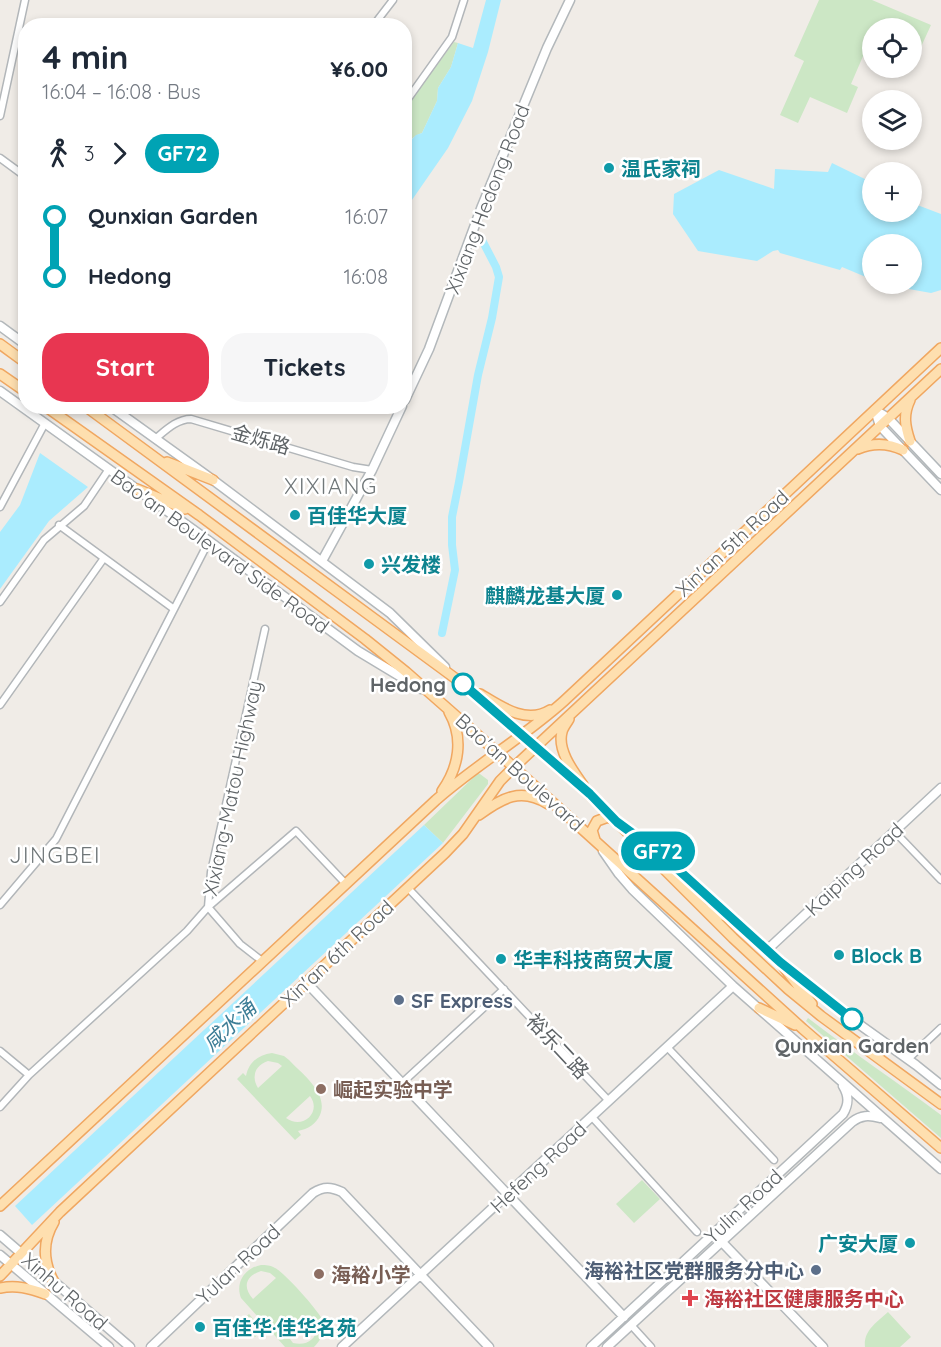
<!DOCTYPE html>
<html lang="en">
<head>
<meta charset="utf-8">
<style>
	body { margin:0; font-family:Quicksand,"Noto Sans SC",sans-serif; background:#f6f6f7; color:#1f2937; height:100vh; display:flex; flex-direction:column; font-size:22px; white-space:nowrap }
	* { box-sizing:border-box; margin:0 }
	p { font-size:20px; color:#747a83 }
	.icon { flex:none; width:33px; height:33px; fill:none; stroke:currentColor; stroke-width:2; stroke-linecap:round; stroke-linejoin:round }
	.map { position:relative; flex:1; overflow:hidden }
	.sheet { position:absolute; left:18px; top:18px; width:394px; height:396px; display:flex; flex-direction:column; background:#fff; border-radius:24px; box-shadow:0 3px 9px #0003 }
	.sheet>* { flex:none }
	.badge { padding:0 12px; border-radius:20px; font-size:21px; line-height:39px }
	.fabs { position:absolute; left:862px; top:18px; display:grid; gap:12px }
	.fabs a { display:grid; place-items:center; width:60px; height:60px; border-radius:50%; background:#fff; box-shadow:0 3px 9px #0003; font-size:30px }
	.map>.badge { position:absolute; translate:-50% -50%; box-shadow:0 0 0 3px #fff }
	.legs { display:flex; align-items:center; gap:9px; height:66px; padding:0 24px; font-size:20px }
	.legs p { margin-inline-start:auto }
	.overview { display:flex; align-items:center; justify-content:space-between; height:102px; padding:0 24px }
	h1 { font-size:33px; font-weight:800; line-height:45px }
	.button { display:flex; gap:12px; margin-top:auto; padding:12px 24px }
	.button a { flex:1; height:69px; border-radius:24px; background:#e83651; color:#fff; font-size:24px; font-weight:800; line-height:69px; text-align:center }
	.button a+a { background:#f6f6f7; color:#1f2937 }
	ul { padding:0 24px; list-style:none }
	li { display:flex; align-items:center; gap:21px; height:60px; font-size:22px }
	li i { display:grid; place-items:center; width:9px; height:100%; margin:0 8px; background:currentColor }
	li i::after { content:''; width:15px; height:15px; margin:-8px; border:4px solid; border-radius:50%; background:#fff }
	li p { margin-inline-start:auto }
	li:first-child i { background:linear-gradient(#0000 50%,currentColor 0) }
	li:last-child i { background:linear-gradient(currentColor 50%,#0000 0) }
	.map>svg:first-child { display:block }
	.green { fill:#cce7c5; fill-rule:evenodd }
	.water { fill:#aaecfe }
	.lines { fill:none; stroke-linecap:round; stroke-linejoin:round }
	.canal { stroke:#aaecfe; stroke-width:8 }
	.street-casing { stroke:#b2b6b9; stroke-width:9 }
	.secondary-casing { stroke:#b3b8bb; stroke-width:11 }
	.primary-casing { stroke:#f0a761; stroke-width:12 }
	.street { stroke:#fff; stroke-width:6 }
	.secondary { stroke:#fff; stroke-width:8 }
	.primary { stroke:#fedfaf; stroke-width:9 }
	.line-1-casing { stroke:#fff; stroke-width:14 }
	.line-1 { stroke:#00a3b4; stroke-width:9 }
	.culture-dot { fill:#0f9aa8; stroke:#fff; stroke-width:2 }
	.stop-1-dot { fill:#fff; stroke:#00a3b4; stroke-width:3 }
	.service-dot { fill:#5c6f8a; stroke:#fff; stroke-width:2 }
	.education-dot { fill:#8d6e63; stroke:#fff; stroke-width:2 }
	.health-dot { fill:#e0444e; stroke:#fff; stroke-width:2 }
	.labels { text-anchor:middle; dominant-baseline:central; stroke-width:5; stroke-linejoin:round; paint-order:stroke }
	.culture-label { font-size:20px; font-weight:bold; fill:#0d838f; stroke:#fff; text-anchor:start }
	.street-label { font-size:20px; fill:#5f6467; stroke:#fff }
	.stop-label { font-size:20px; font-weight:bold; fill:#5f6467; stroke:#fff; text-anchor:end }
	.service-label { font-size:20px; font-weight:bold; fill:#4e5e75; stroke:#fff; text-anchor:start }
	.education-label { font-size:20px; font-weight:bold; fill:#785e54; stroke:#fff; text-anchor:start }
	.health-label { font-size:20px; font-weight:bold; fill:#be3a42; stroke:#fff; text-anchor:start }
	.water-label { font-size:21px; font-style:italic; fill:#3c7d96; stroke:#fff }
	.quarter-label { font-size:22px; letter-spacing:1.5px; fill:#707779; stroke:#fff }
</style>
</head>
<body>
<div class="map">
<svg width="941" height="1347" viewBox="0 0 941 1347">
	<rect width="100%" height="100%" fill="#f0ece7"/>
	<path class="green" d="M819 0H872L931 25 920 49 912 46V28H873V33L851 84 858 87 847 113 810 97 798 123 780 115 804 61 794 56Z
		M454 42 458 43 451 67 438 88 437 101 422 133C411 137 406 143 405 154V108Z
		M478 773 480 774 488 780V784L443 843 424 825Z
		M808 1018C852 1052 897 1082 941 1115V1138L806 1021Z
		M272 1053 284 1056 289 1060C302 1074 329 1093 320 1115 316 1124 308 1129 298 1131L301 1135 295 1140 237 1079 243 1073 246 1076C249 1062 258 1055 272 1053ZM268 1061 278 1063 282 1066 258 1088C251 1077 255 1065 268 1061ZM310 1096C322 1112 303 1130 286 1118Z
		M642 1180 660 1199 634 1223 616 1204Z
		M261 1265C266 1265 270 1265 275 1268 284 1272 320 1312 323 1321 325 1332 321 1340 314 1347H285L241 1298C235 1282 245 1268 261 1265ZM261 1271 270 1273 276 1278 253 1299C242 1287 246 1276 261 1271ZM313 1318C322 1334 311 1347 293 1343L290 1339Z
		M888 1312 911 1337 900 1347H865C863 1331 877 1322 888 1312Z
		M249 1314 263 1330 255 1337 241 1321Z"/>
	<path class="water" d="M486 0H501L488 52 472 101 448 148 405 210 406 145 416 135 422 133 437 101 438 88 451 67 458 43 473 48Z
		M832 163 873 183V212H912V203L941 214V290L931 293 881 284H912V244H873V280L842 267 840 270 780 253 778 250 773 251 757 261 698 251 673 214 674 194 719 170 774 189 775 169 828 172Z
		M40 453 88 487 49 521 0 589V532L20 505Z
		M424 825 443 843 32 1225 15 1206Z"/>
	<g class="lines">
		<path class="canal" d="M442 633 455 570 452 545V517L459 482 478 375 492 318 499 277 496 267 482 240"/>
		<defs>
			<path id="street" d="M373 26 393 0
				M405 103 452 37 464 0
				M0 116 25 0
				M0 158 26 177
				M155 439C166 430 177 419 191 419L353 467 372 470
				M0 507 45 423
				M59 525 174 609
				M0 602 44 540 84 506 109 469
				M0 705 104 558
				M895 832 941 880
				M408 888 609 1101
				M0 905 56 839 209 541
				M262 961 240 944 208 907 211 872 265 629
				M667 1047 774 1160
				M0 1051 29 1075
				M908 1059 941 1028
				M402 1083 504 989
				M0 1107 29 1075 187 931 208 907 296 831 345 883
				M592 1117 697 1232
				M631 1325 651 1347"/>
			<path id="secondary" d="M0 326 26 345
				M0 391 209 541 358 651 421 689
				M405 400 429 349 482 206 547 48 570 0
				M110 406 213 480 390 613 445 667
				M875 410 880 426 941 490
				M875 410 888 418 941 474
				M322 561 372 470 402 406
				M630 832 662 855 803 981 842 1012 916 1065 941 1085
				M603 851 619 874 632 889 733 986 941 1169
				M767 950 941 788
				M306 982 624 1317
				M0 1235 130 1347
				M719 1239 823 1347
				M0 1255 109 1347
				M151 1347 313 1193C324 1186 331 1187 342 1192L489 1347
				M342 1347 733 986
				M591 1347 843 1114C849 1104 849 1096 843 1086
				M607 1347 852 1122C861 1115 869 1115 880 1118"/>
			<path id="primary" d="M0 344 26 363
				M0 374 26 392
				M910 400C903 415 905 426 910 441
				M45 406 199 515 365 639 406 672 498 753 803 1029 941 1148
				M85 406 463 684 589 794 733 938 788 989 821 1016 941 1104
				M858 449C874 442 888 443 903 450
				M167 462 213 480
				M137 489 185 509
				M480 694C500 706 526 725 550 710
				M569 719C567 723 563 727 562 732 557 750 573 771 583 785
				M442 791C459 767 464 738 449 712
				M479 815C502 798 521 787 548 804
				M595 840 592 830 597 821 608 817 615 820
				M707 910 734 919
				M780 962 812 1004
				M759 1008 795 1025
				M0 1206 436 800C477 764 524 737 564 701L941 348
				M54 1222C42 1242 43 1262 54 1282
				M0 1276 60 1212 445 853 463 834 500 781 514 767 941 369
				M0 1288C16 1285 29 1288 45 1294"/>
		</defs>
		<use href="#street" class="street-casing"/>
		<use href="#secondary" class="secondary-casing"/>
		<use href="#primary" class="primary-casing"/>
		<use href="#street" class="street"/>
		<use href="#secondary" class="secondary"/>
		<use href="#primary" class="primary"/>
	</g>
	<g class="lines">
		<defs>
			<path id="line-1" d="M463 684 590 794 617 822 662 855 780 962 852 1019"/>
		</defs>
		<use href="#line-1" class="line-1-casing"/>
		<use href="#line-1" class="line-1"/>
	</g>
	<g class="culture-dot">
		<circle cx="609" cy="168" r="6"/>
		<circle cx="295" cy="515" r="6"/>
		<circle cx="369" cy="564" r="6"/>
		<circle cx="617" cy="595" r="6"/>
		<circle cx="839" cy="955" r="6"/>
		<circle cx="501" cy="959" r="6"/>
		<circle cx="910" cy="1243" r="6"/>
		<circle cx="200" cy="1327" r="6"/>
	</g>
	<g class="stop-1-dot">
		<circle cx="463" cy="684" r="10"/>
		<circle cx="852" cy="1019" r="10"/>
	</g>
	<g class="service-dot">
		<circle cx="399" cy="1000" r="6"/>
		<circle cx="816" cy="1270" r="6"/>
	</g>
	<g class="education-dot">
		<circle cx="321" cy="1089" r="6"/>
		<circle cx="319" cy="1274" r="6"/>
	</g>
	<path class="health-dot" d="M687 1289h6v6h6v6h-6v6h-6v-6h-6v-6h6z"/>
	<g class="labels">
		<g class="culture-label">
			<text x="621" y="168">温氏家祠</text>
			<text x="307" y="515">百佳华大厦</text>
			<text x="381" y="564">兴发楼</text>
			<text x="605" y="595" text-anchor="end">麒麟龙基大厦</text>
			<text x="851" y="955">Block B</text>
			<text x="513" y="959">华丰科技商贸大厦</text>
			<text x="898" y="1243" text-anchor="end">广安大厦</text>
			<text x="212" y="1327">百佳华·佳华名苑</text>
		</g>
		<g class="street-label">
			<text transform="translate(487 199) rotate(-69)">Xixiang Hedong Road</text>
			<text transform="translate(261 439) rotate(16)">金烁路</text>
			<text transform="translate(732 543) rotate(-43)">Xin'an 5th Road</text>
			<text transform="translate(220 551) rotate(36)">Bao'an Boulevard Side Road</text>
			<text transform="translate(520 772) rotate(42)">Bao'an Boulevard</text>
			<text transform="translate(232 788) rotate(-78)">Xixiang-Matou Highway</text>
			<text transform="translate(854 869) rotate(-43)">Kaiping Road</text>
			<text transform="translate(337 953) rotate(-43)">Xin'an 6th Road</text>
			<text transform="translate(558 1046) rotate(47)">裕乐二路</text>
			<text transform="translate(538 1167) rotate(-43)">Hefeng Road</text>
			<text transform="translate(743 1206) rotate(-43)">Yulin Road</text>
			<text transform="translate(238 1264) rotate(-43)">Yulan Road</text>
			<text transform="translate(65 1291) rotate(41)">Xinhu Road</text>
		</g>
		<g class="stop-label">
			<text x="446" y="684">Hedong</text>
			<text x="852" y="1045" text-anchor="middle">Qunxian Garden</text>
		</g>
		<g class="service-label">
			<text x="411" y="1000">SF Express</text>
			<text x="804" y="1270" text-anchor="end">海裕社区党群服务分中心</text>
		</g>
		<g class="education-label">
			<text x="333" y="1089">崛起实验中学</text>
			<text x="331" y="1274">海裕小学</text>
		</g>
		<g class="health-label">
			<text x="704" y="1298">海裕社区健康服务中心</text>
		</g>
		<g class="water-label">
			<text transform="translate(229 1025) rotate(-43)">咸水涌</text>
		</g>
		<g class="quarter-label">
			<text x="331" y="486">XIXIANG</text>
			<text x="55" y="855">JINGBEI</text>
		</g>
	</g>
</svg>
<div class="fabs">
<a><svg class="icon" aria-label="locate" viewBox="0 0 24 24"><circle cx="12" cy="12" r="6"/><path d="M12 2v4M12 18v4M2 12h4M18 12h4"/></svg></a>
<a><svg class="icon" aria-label="layers" viewBox="0 0 24 24"><path d="M12 4l9 5-9 5-9-5zM3 14l9 5 9-5"/></svg></a>
<a>+</a>
<a>−</a>
</div>
<b class="badge" style="left:658px;top:851px;background:#00a3b4;color:#fff">GF72</b>
<section class="sheet">
<div class="overview"><div><h1>4 min</h1><p>16:04 – 16:08 · Bus</p></div><b>¥6.00</b></div>
<div class="legs"><svg class="icon" aria-label="walk" viewBox="0 0 24 24"><circle cx="13" cy="4" r="2"/><path d="M13 8l-2 6 4 7M11 14l-3 7M7 12l3-4h3l4 4"/></svg>3<svg class="icon" aria-label="forward" viewBox="0 0 24 24"><path d="M9 5l7 7-7 7"/></svg><b class="badge" style="background:#00a3b4;color:#fff">GF72</b></div>
<ul>
<li><i style="color:#00a3b4"></i><b>Qunxian Garden</b><p>16:07</p></li>
<li><i style="color:#00a3b4"></i><b>Hedong</b><p>16:08</p></li>
</ul>
<div class="button"><a>Start</a><a>Tickets</a></div>
</section>
</div>
</body>
</html>
